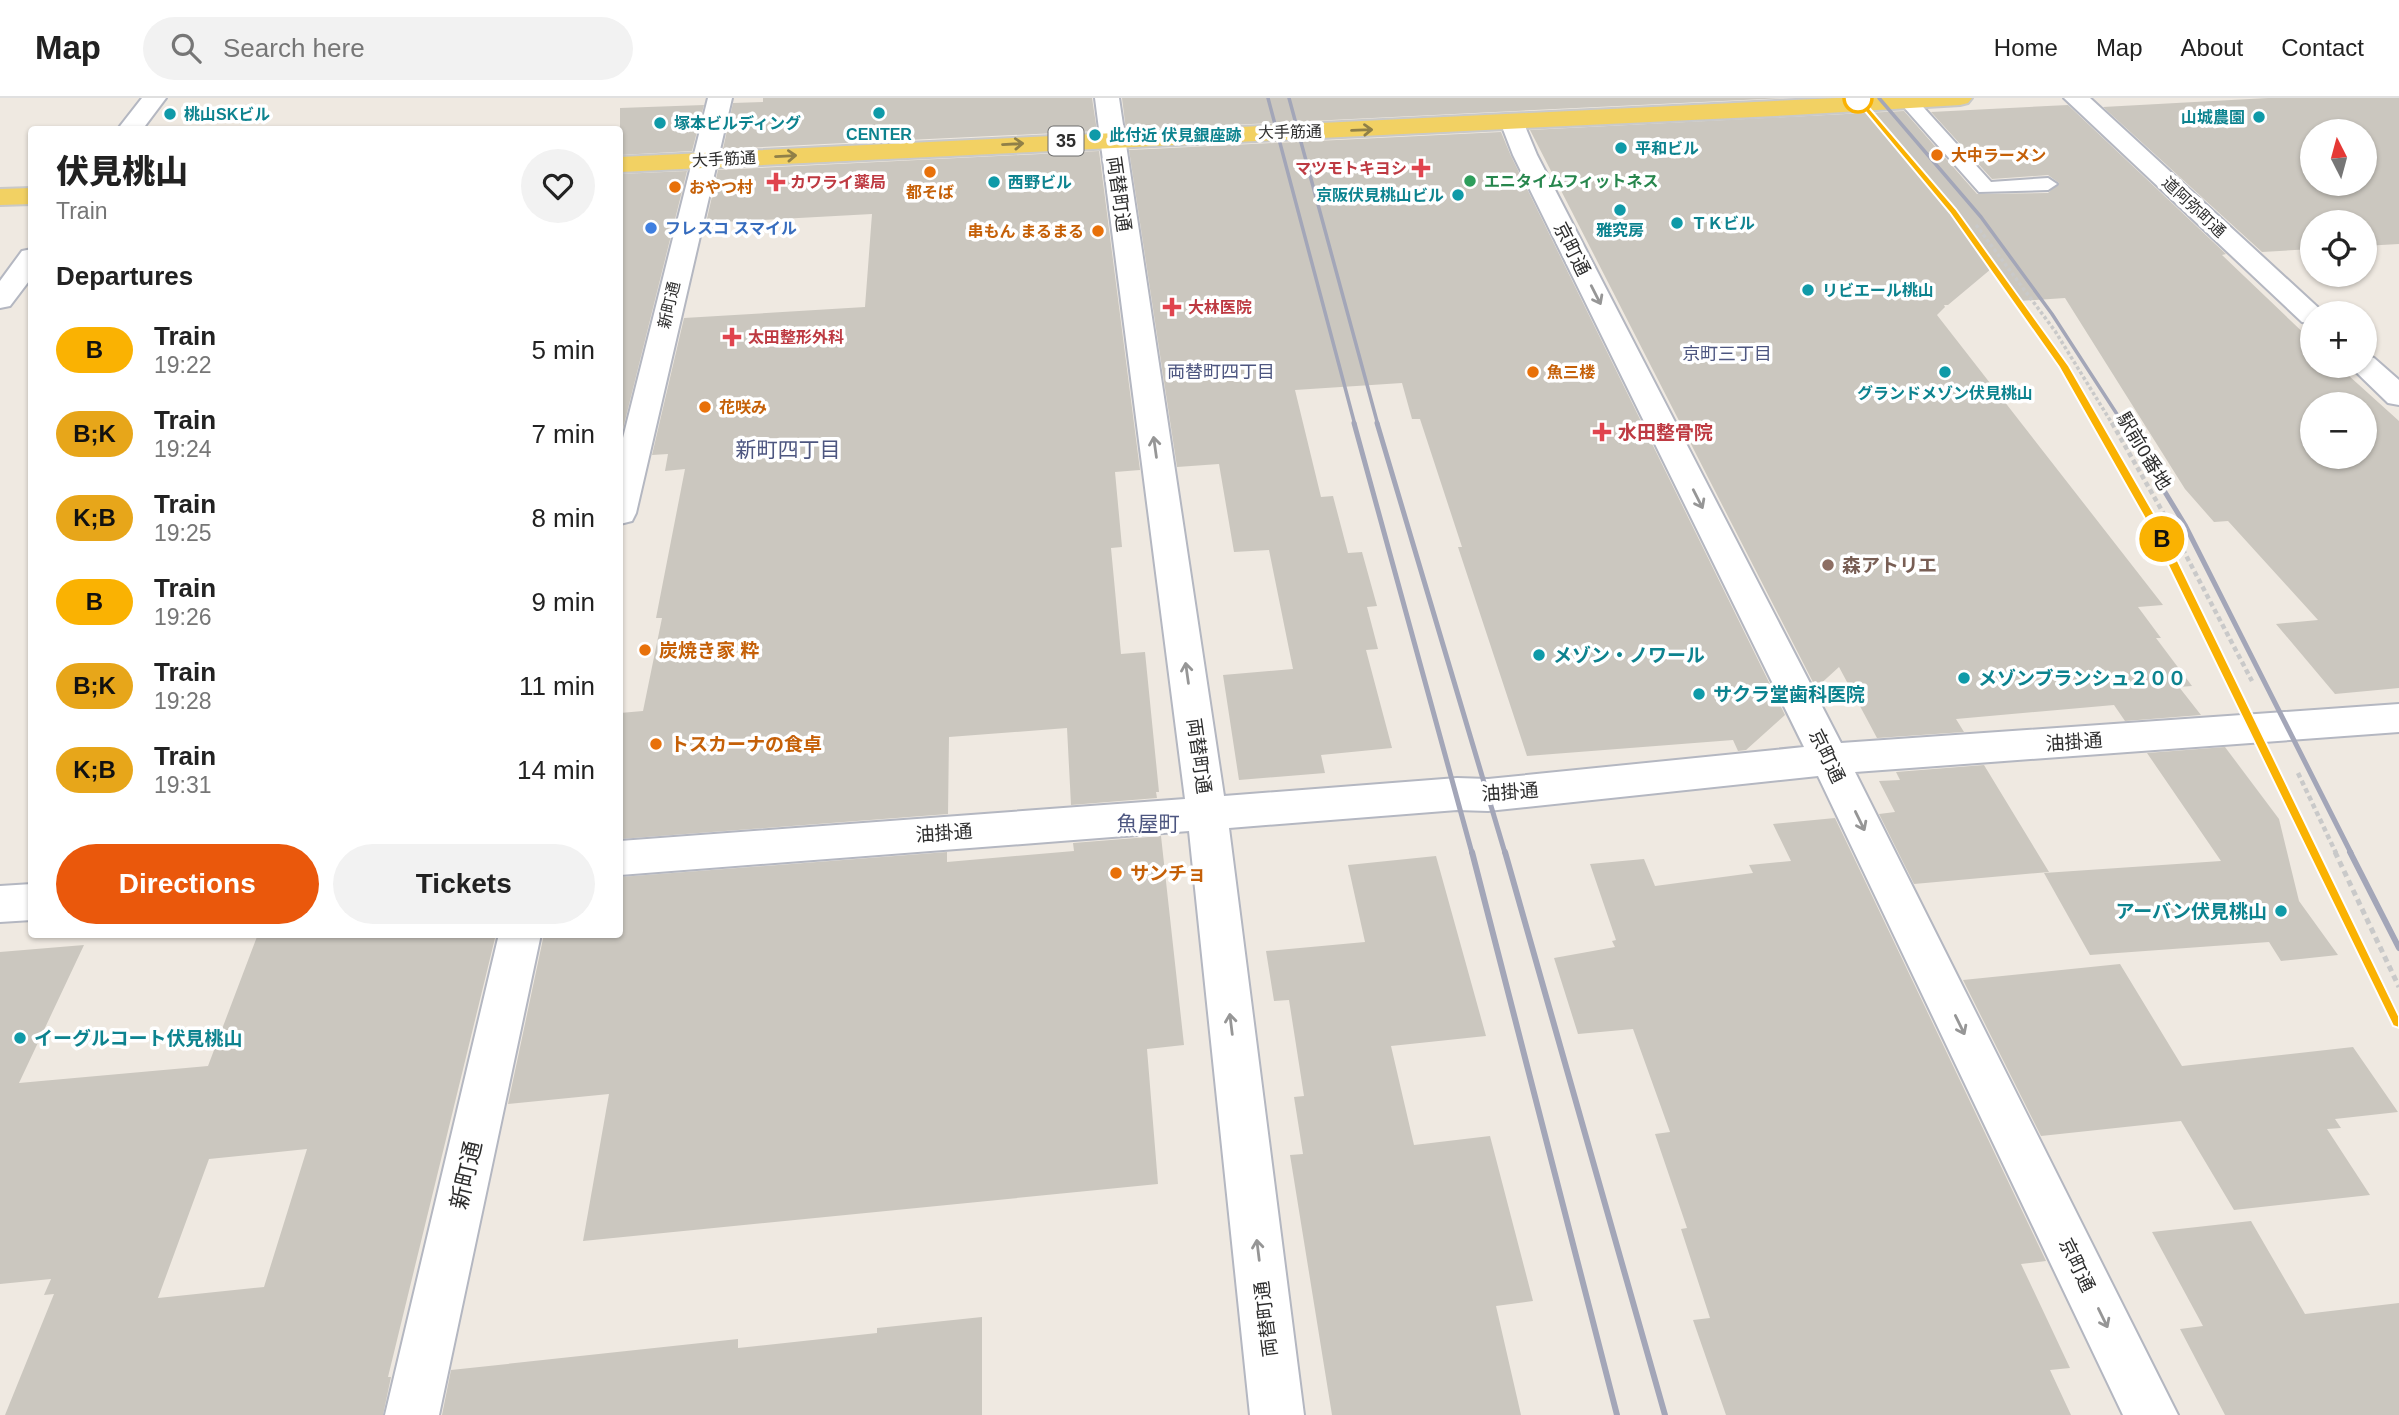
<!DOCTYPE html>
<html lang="en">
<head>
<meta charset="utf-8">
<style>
	body { margin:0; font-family:Arial,"Noto Sans JP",sans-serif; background:#f2f2f2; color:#222; height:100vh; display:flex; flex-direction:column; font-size:26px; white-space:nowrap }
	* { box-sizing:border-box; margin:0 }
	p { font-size:23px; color:#767676 }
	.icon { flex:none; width:38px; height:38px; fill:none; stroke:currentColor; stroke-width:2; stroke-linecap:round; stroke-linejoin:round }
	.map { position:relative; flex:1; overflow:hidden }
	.side { position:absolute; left:28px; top:28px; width:595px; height:812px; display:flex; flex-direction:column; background:#fff; border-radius:7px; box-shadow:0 2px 5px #0004 }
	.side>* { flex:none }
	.badge { padding:0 14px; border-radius:23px; font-size:24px; line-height:46px }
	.needle { width:46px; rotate:354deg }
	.controls { position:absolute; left:2300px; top:21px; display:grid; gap:14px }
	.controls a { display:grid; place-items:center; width:77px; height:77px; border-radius:50%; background:#fff; box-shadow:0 2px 5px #0004; font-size:35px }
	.map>.badge { position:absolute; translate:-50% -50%; box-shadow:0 0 0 4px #fff }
	h2 { padding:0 28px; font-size:26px; line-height:63px }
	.round { display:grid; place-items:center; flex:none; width:74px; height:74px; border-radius:37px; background:#f2f2f2 }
	.head { display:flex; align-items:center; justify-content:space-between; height:119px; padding:0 28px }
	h1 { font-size:33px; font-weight:800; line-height:52px }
	.button { display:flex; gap:14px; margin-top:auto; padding:14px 28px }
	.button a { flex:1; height:80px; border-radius:42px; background:#ea580c; color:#fff; font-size:28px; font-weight:800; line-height:80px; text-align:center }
	.button a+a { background:#f2f2f2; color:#222 }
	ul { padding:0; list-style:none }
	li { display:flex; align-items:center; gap:21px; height:84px; padding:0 28px }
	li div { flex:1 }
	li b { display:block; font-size:26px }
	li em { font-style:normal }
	li .badge { min-width:77px; font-weight:700; text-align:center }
	header { display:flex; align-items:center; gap:42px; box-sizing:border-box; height:98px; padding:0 35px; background:#fff; border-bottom:2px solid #e0e0e0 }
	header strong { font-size:33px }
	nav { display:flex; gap:38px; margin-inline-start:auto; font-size:24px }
	.search { width:490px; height:63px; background:#f2f2f2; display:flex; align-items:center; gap:18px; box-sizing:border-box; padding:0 24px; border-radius:38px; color:#767676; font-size:26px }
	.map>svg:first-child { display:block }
	.building { fill:#cbc7bf; fill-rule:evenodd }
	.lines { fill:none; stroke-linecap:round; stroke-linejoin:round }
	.lane-casing { stroke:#b4b7c1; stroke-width:4 }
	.street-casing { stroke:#b4b7c1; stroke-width:4 }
	.primary-casing { stroke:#c9c9c9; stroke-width:4 }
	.path-far2 { stroke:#c9c9c9; stroke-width:3.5; stroke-dasharray:3.5 2.5; stroke-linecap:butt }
	.path-far1 { stroke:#c9c9c9; stroke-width:4.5; stroke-dasharray:5 3.5; stroke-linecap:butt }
	.path { stroke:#c9c9c9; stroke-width:5; stroke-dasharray:6 4.5; stroke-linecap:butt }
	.lane { fill:#fff; fill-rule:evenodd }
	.street { fill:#fff; fill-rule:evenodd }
	.primary { fill:#f2d163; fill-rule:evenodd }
	.rail-far2 { stroke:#a3a6b8; stroke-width:3.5 }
	.rail-far1 { stroke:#a3a6b8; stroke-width:5 }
	.rail { stroke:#a3a6b8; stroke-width:6 }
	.oneway { stroke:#908048 }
	.oneway2 { stroke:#969696 }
	.line { fill:#fab202; stroke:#fff; stroke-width:2 }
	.stop-dot { fill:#fff; stroke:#fab202; stroke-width:3.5 }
	.culture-dot { fill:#0f9aa8; stroke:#fff; stroke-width:2.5 }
	.food-dot { fill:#e8710a; stroke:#fff; stroke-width:2.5 }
	.health-dot { fill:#e0444e; stroke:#fff; stroke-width:2.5 }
	.leisure-dot { fill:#2e9e5b; stroke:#fff; stroke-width:2.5 }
	.shop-dot { fill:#3f7fe0; stroke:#fff; stroke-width:2.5 }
	.education-dot { fill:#8d6e63; stroke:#fff; stroke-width:2.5 }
	.labels { text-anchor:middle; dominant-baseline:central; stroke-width:7; stroke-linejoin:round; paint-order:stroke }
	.far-culture-label { font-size:16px; font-weight:bold; fill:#0d838f; stroke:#fff; text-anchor:start }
	.far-street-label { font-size:16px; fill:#2e2e2e; stroke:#fff }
	.far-food-label { font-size:16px; font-weight:bold; fill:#c56008; stroke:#fff; text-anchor:start }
	.far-health-label { font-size:16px; font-weight:bold; fill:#be3a42; stroke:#fff; text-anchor:start }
	.far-leisure-label { font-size:16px; font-weight:bold; fill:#27864d; stroke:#fff; text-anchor:start }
	.far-shop-label { font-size:16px; font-weight:bold; fill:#366cbe; stroke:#fff; text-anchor:start }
	.shield { fill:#fff; stroke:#6d6d6d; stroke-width:2 }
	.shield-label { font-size:18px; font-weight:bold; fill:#2e2e2e }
	.far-neighbourhood-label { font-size:18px; fill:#4d5680; stroke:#fff }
	.street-label { font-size:19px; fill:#2e2e2e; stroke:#fff }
	.health-label { font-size:19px; font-weight:bold; fill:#be3a42; stroke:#fff; text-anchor:start }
	.education-label { font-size:19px; font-weight:bold; fill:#785e54; stroke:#fff; text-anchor:start }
	.food-label { font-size:19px; font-weight:bold; fill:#c56008; stroke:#fff; text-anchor:start }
	.culture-label { font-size:19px; font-weight:bold; fill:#0d838f; stroke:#fff; text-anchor:start }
	.neighbourhood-label { font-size:21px; fill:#4d5680; stroke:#fff }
	.near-street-label { font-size:23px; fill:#2e2e2e; stroke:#fff }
</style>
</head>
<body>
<header>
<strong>Map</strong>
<div class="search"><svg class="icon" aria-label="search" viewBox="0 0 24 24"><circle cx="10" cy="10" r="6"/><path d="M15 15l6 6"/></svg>Search here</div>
<nav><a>Home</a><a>Map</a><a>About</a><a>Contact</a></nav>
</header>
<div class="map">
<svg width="2399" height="1317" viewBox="0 0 2399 1317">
	<rect width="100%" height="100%" fill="#efe9e1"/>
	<path class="building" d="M763 0H1092L1097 33 723 51 733 5 763 4Z
		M1122 0H1783L1126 32Z
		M2268 0H2399V146L2364 148V124H2312V151L2262 154 2103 9ZM2312 33H2364V86H2312Z
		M704 7 692 53 620 57V10Z
		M2068 7 2226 156 2222 157 2312 243V268H2338L2399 323V590L2335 596 2276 526 2318 522 2228 423 2214 424 2185 391 2065 200 2019 203 1991 171 1948 207H1944L1945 209 1937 217 2163 507 2138 509 2161 540H2156L2192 588 2179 589 2201 617 2125 623 2114 607 1956 621 1964 634 1877 640 1839 569 1816 590 1530 32 1904 13 1977 96 2048 95 2059 85 2048 77 1992 81 1931 14ZM2312 306H2364V359H2312Z
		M1501 34 1511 58 1785 617 1746 652 1738 653 1733 642 1527 658 1458 449H1462L1420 321H1412L1402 285 1295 292 1321 399 1333 398 1348 455 1362 454 1377 508 1367 509 1378 551 1366 552 1392 650 1321 657 1325 675 1239 682 1223 577 1293 571 1269 452 1234 454 1219 366 1177 369 1129 52Z
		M1099 53 1140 372 1115 374 1122 449 1111 450 1121 556 1145 554 1159 694H1156L1157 700 1071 707 1067 630 949 639 948 716 620 741V615L643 613 662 520H656L685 371 665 373 668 356 652 357 684 220 865 209 872 116 706 125 718 72Z
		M687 73 620 343V76Z
		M2225 649 2279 721 2299 803 2338 857 2281 863 2269 844 2090 857 2044 775 2221 763 2147 655Z
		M1984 667 2049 774 1914 786 1879 716 1895 714 1879 683 1900 682 1896 674Z
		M1835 720 2046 1163 2021 1166 2070 1270 2050 1272 2071 1317H1726L1693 1222 1710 1220 1681 1131 1687 1130 1655 1036 1670 1034 1633 931 1578 936 1554 860 1615 849 1612 843 1616 842 1590 766 1644 761 1655 788 1753 775 1749 767 1791 763 1773 726Z
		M1161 738 1184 947 1147 951 1158 1086 583 1143 609 996 508 1006 544 836H620V779L947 754V764L1074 753 1073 745Z
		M1436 758 1486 938 1391 948 1414 1047 1490 1038 1533 1203 1496 1208 1521 1317H1332L1290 1057 1303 1056 1294 999 1304 998 1289 902 1274 903 1266 853 1365 844 1348 767Z
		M258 836H496L388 1279H391L383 1317H5L54 1196 44 1197 51 1181 0 1186V854L84 847 19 985 208 968ZM307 1051 264 1189 158 1200 209 1061Z
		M2120 866 2182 968 2353 949 2398 1014 2335 1021 2341 1030 2327 1031 2370 1097 2234 1112 2181 1023 2041 1038 1963 882Z
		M2251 1123 2305 1216 2399 1205V1317H2225L2180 1231 2203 1228 2152 1134Z
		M982 1219V1317H442L451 1272 738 1241V1250L877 1235V1230Z"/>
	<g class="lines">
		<defs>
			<path id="lane" d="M1901 0H1915L1991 84 2048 80 2057 86 2048 92 1979 94 1902 7 1899 3Z"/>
			<path id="street" d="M142 0H166L142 32H117Z
				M708 0H732L636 415 632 423 620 426V352Z
				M1095 0H1119L1224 698 1457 680 1488 681 1804 649 1513 57 1501 26 1504 21 1513 19 1522 21 1537 57 1841 645 2399 606V634L1855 674 2178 1317H2123L1818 678 1488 713 1457 712 1229 730 1304 1317H1250L1189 733 620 777V743L1185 701Z
				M2064 0H2090L2324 215H2312V226L2302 224Z
				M32 151V179L10 208 0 210V183L22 153Z
				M2364 257 2374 260 2399 282V307L2388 305 2354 272 2350 268H2364Z
				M32 786V822L0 824V788Z
				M499 836H541L439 1317H385Z"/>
			<path id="primary" d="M1837 0H1972L1968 5 1960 7 1793 17 620 74V59Z
				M32 90V106L0 107V91Z"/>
		</defs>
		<use href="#lane" class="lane-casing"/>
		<use href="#street" class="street-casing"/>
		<use href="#primary" class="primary-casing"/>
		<path class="path-far2" d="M1976 127 2055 233 2113 327"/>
		<path class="path-far1" d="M2112 325 2169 425 2252 583
			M2298 675 2336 755"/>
		<path class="path" d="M2335 754 2399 889"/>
		<use href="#lane" class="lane"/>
		<use href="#street" class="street"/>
		<use href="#primary" class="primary"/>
		<path class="rail-far2" d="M1268 0 1355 327
			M1289 0 1378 327
			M1859 0C1914 66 1970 131 2019 200 2048 241 2073 284 2098 327
			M1879 0 1981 119 2052 216 2124 327"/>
		<path class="rail-far1" d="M1354 325 1472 755
			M1377 325 1505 755
			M2097 325 2197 511 2316 755
			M2123 325 2185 427 2351 755"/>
		<path class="rail" d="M1472 754 1617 1317
			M1505 754 1665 1317
			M2315 754 2399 923
			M2350 754 2399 850"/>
	</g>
	<defs><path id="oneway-shaft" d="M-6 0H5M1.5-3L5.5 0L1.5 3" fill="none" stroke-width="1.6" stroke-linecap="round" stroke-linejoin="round" transform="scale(1.75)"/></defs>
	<g class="oneway">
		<use href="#oneway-shaft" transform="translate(1362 32) rotate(-2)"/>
		<use href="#oneway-shaft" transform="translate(1013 46) rotate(-3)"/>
		<use href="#oneway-shaft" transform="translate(786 58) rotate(-3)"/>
	</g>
	<g class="oneway2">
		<use href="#oneway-shaft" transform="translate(1596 197) rotate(63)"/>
		<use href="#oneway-shaft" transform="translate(1155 349) rotate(-98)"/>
		<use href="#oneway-shaft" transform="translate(1698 401) rotate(63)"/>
		<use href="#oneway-shaft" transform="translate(1187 575) rotate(-98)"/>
		<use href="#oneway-shaft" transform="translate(1860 723) rotate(64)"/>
		<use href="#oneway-shaft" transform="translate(1231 926) rotate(-97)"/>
		<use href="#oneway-shaft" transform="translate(1960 927) rotate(64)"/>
		<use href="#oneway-shaft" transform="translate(1258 1152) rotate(-97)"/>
		<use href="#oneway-shaft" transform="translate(2103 1220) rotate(64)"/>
	</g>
	<path class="line" d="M1854 0H1861L1956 111 2069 268 2159 424 2399 918V930L2393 928 2147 424 2059 269 1950 115Z"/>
	<circle class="stop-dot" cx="1858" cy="0" r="14"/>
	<g class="culture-dot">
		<circle cx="879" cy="15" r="7"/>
		<circle cx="170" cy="16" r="7"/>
		<circle cx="2259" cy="19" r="7"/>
		<circle cx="660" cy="25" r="7"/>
		<circle cx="1095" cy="37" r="7"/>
		<circle cx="1621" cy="50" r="7"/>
		<circle cx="994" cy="84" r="7"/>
		<circle cx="1458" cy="97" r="7"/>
		<circle cx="1620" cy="112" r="7"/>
		<circle cx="1677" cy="125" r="7"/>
		<circle cx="1808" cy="192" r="7"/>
		<circle cx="1945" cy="274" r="7"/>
		<circle cx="1539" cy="557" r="7"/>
		<circle cx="1964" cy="580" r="7"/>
		<circle cx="1699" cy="596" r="7"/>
		<circle cx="2281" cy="813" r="7"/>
		<circle cx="20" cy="940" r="7"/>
	</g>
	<g class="food-dot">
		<circle cx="1937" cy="57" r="7"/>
		<circle cx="930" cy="74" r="7"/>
		<circle cx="675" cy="89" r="7"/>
		<circle cx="1098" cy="133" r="7"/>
		<circle cx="1533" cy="274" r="7"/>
		<circle cx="705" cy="309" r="7"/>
		<circle cx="645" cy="552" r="7"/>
		<circle cx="656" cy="646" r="7"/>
		<circle cx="1116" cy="775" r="7"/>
	</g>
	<g class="health-dot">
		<path d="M1417.5 59.5h7v7h7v7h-7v7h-7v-7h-7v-7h7z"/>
		<path d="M772.5 73.5h7v7h7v7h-7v7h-7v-7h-7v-7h7z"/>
		<path d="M1168.5 198.5h7v7h7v7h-7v7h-7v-7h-7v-7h7z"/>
		<path d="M728.5 228.5h7v7h7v7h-7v7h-7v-7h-7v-7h7z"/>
		<path d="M1598.5 323.5h7v7h7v7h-7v7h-7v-7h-7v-7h7z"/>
	</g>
	<circle class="leisure-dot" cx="1470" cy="83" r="7"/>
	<circle class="shop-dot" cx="651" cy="130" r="7"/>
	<circle class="education-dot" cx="1828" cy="467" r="7"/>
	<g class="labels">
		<g class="far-culture-label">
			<text x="184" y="16">桃山SKビル</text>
			<text x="2245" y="19" text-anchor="end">山城農園</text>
			<text x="674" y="25">塚本ビルディング</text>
			<text x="879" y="36" text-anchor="middle">CENTER</text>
			<text x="1109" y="37">此付近 伏見銀座跡</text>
			<text x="1635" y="50">平和ビル</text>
			<text x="1008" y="84">西野ビル</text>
			<text x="1444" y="97" text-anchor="end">京阪伏見桃山ビル</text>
			<text x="1691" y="125">ＴＫビル</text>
			<text x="1620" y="132" text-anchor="middle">雅究房</text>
			<text x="1822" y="192">リビエール桃山</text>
			<text x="1945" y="295" text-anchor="middle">グランドメゾン伏見桃山</text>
		</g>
		<g class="far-street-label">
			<text transform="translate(1290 34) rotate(-1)">大手筋通</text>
			<text transform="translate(724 61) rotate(-3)">大手筋通</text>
			<text transform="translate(2194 109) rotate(43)">道阿弥町通</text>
			<text transform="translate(669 207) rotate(-77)">新町通</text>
		</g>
		<g class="far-food-label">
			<text x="1951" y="57">大中ラーメン</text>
			<text x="689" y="89">おやつ村</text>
			<text x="930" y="94" text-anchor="middle">都そば</text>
			<text x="1084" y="133" text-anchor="end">串もん まるまる</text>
			<text x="1547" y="274">魚三楼</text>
			<text x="719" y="309">花咲み</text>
		</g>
		<g class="far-health-label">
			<text x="1407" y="70" text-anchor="end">マツモトキヨシ</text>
			<text x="790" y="84">カワライ薬局</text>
			<text x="1188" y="209">大林医院</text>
			<text x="748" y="239">太田整形外科</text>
		</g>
		<g class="far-leisure-label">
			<text x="1484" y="83">エニタイムフィットネス</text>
		</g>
		<g class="far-shop-label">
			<text x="665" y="130">フレスコ スマイル</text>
		</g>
		<rect class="shield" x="1048.5" y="28.5" width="35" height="29" rx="5"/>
		<g class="shield-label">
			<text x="1066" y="43">35</text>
		</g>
		<g class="far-neighbourhood-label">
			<text x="1727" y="256">京町三丁目</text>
			<text x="1221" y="274">両替町四丁目</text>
		</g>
		<g class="street-label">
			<text transform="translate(1119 96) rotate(82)">両替町通</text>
			<text transform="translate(1572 151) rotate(63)">京町通</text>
			<text transform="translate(2144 353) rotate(59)">駅前0番地</text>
			<text transform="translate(2074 644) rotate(-4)">油掛通</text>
			<text transform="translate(1199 658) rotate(82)">両替町通</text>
			<text transform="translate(1827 658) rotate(64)">京町通</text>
			<text transform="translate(1510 694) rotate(-4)">油掛通</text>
			<text transform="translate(944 735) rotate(-4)">油掛通</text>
			<text transform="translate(2077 1167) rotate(64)">京町通</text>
			<text transform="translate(1266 1221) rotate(-97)">両替町通</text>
		</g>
		<g class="health-label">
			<text x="1618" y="334">水田整骨院</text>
		</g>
		<g class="education-label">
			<text x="1842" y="467">森アトリエ</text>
		</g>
		<g class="food-label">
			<text x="659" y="552">炭焼き家 粋</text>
			<text x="670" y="646">トスカーナの食卓</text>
			<text x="1130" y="775">サンチョ</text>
		</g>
		<g class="culture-label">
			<text x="1553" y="557">メゾン・ノワール</text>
			<text x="1978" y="580">メゾンブランシュ２００</text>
			<text x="1713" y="596">サクラ堂歯科医院</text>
			<text x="2267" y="813" text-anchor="end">アーバン伏見桃山</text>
			<text x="34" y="940">イーグルコート伏見桃山</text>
		</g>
		<g class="neighbourhood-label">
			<text x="788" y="351">新町四丁目</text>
			<text x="1148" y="725">魚屋町</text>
		</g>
		<g class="near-street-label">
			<text transform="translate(466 1077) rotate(-77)">新町通</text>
		</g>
	</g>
</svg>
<div class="controls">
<a><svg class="needle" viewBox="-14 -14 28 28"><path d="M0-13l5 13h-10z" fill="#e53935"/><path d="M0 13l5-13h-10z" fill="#767676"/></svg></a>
<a><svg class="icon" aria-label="locate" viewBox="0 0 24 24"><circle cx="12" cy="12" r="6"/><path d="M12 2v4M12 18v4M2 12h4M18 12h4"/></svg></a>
<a>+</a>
<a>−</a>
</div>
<b class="badge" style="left:2162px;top:441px;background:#fab202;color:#111">B</b>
<section class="side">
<div class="head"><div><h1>伏見桃山</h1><p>Train</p></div><a class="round"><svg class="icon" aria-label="heart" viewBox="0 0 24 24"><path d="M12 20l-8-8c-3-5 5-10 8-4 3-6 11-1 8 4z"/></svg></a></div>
<h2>Departures</h2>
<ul>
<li><span class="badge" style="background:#fab202;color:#111">B</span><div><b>Train</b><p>19:22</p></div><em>5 min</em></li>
<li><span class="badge" style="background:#e7a61a;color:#111">B;K</span><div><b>Train</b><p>19:24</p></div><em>7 min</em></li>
<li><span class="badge" style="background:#e7a61a;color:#111">K;B</span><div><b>Train</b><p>19:25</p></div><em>8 min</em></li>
<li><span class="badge" style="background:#fab202;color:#111">B</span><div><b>Train</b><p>19:26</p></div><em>9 min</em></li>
<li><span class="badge" style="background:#e7a61a;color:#111">B;K</span><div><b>Train</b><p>19:28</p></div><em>11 min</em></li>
<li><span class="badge" style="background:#e7a61a;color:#111">K;B</span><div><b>Train</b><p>19:31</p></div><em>14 min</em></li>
</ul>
<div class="button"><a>Directions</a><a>Tickets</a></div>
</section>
</div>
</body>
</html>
